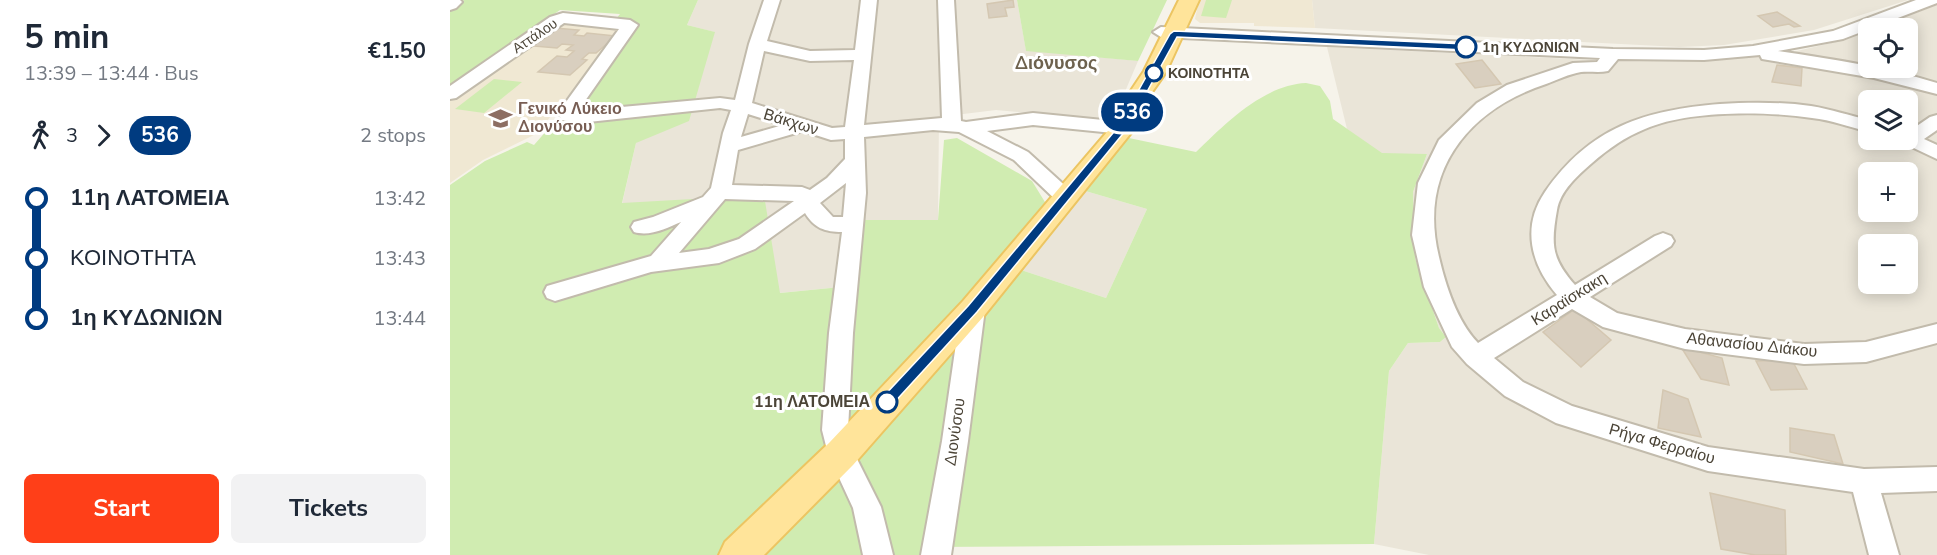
<!DOCTYPE html>
<html lang="en">
<head>
<meta charset="utf-8">
<style>
	body { margin:0; font-family:"Nunito Sans",sans-serif; background:#f2f2f3; color:#1f2937; height:100vh; display:flex; flex-direction:column; font-size:22px; white-space:nowrap }
	* { box-sizing:border-box; margin:0 }
	p { font-size:20px; color:#747a83 }
	.icon { flex:none; width:33px; height:33px; fill:none; stroke:currentColor; stroke-width:2; stroke-linecap:round; stroke-linejoin:round }
	.map { position:relative; flex:1; overflow:hidden }
	.panel { display:flex; flex-direction:column; background:#fff; width:450px }
	.panel>* { flex:none }
	.badge { padding:0 12px; border-radius:20px; font-size:21px; line-height:39px }
	.fabs { position:absolute; left:1408px; top:18px; display:grid; gap:12px }
	.fabs a { display:grid; place-items:center; width:60px; height:60px; border-radius:9px; background:#fff; box-shadow:0 3px 15px #0003; font-size:30px }
	.map>.badge { position:absolute; translate:-50% -50%; box-shadow:0 0 0 3px #fff }
	.legs { display:flex; align-items:center; gap:9px; height:66px; padding:0 24px; font-size:20px }
	.legs p { margin-inline-start:auto }
	.summary { display:flex; align-items:center; justify-content:space-between; height:102px; padding:0 24px }
	h1 { font-size:33px; font-weight:700; line-height:45px }
	.primary-button { display:flex; gap:12px; margin-top:auto; padding:12px 24px }
	.primary-button a { flex:1; height:69px; border-radius:9px; background:#ff3f18; color:#fff; font-size:24px; font-weight:700; line-height:69px; text-align:center }
	.primary-button a+a { background:#f2f2f3; color:#1f2937 }
	ul { padding:0 24px; list-style:none }
	li { display:flex; align-items:center; gap:21px; height:60px; font-size:22px }
	li i { display:grid; place-items:center; width:9px; height:100%; margin:0 8px; background:currentColor }
	li i::after { content:''; width:15px; height:15px; margin:-8px; border:4px solid; border-radius:50%; background:#fff }
	li p { margin-inline-start:auto }
	li:first-child i { background:linear-gradient(#0000 50%,currentColor 0) }
	li:last-child i { background:linear-gradient(currentColor 50%,#0000 0) }
	main { display:flex; flex:1; min-height:0 }
	.map>svg:first-child { display:block }
	.residential { fill:#eae5d8; fill-rule:evenodd }
	.education { fill:#f0e8d3 }
	.green { fill:#d0ecb1 }
	.building { fill:#d9cfbf; stroke:#d4c7b1; stroke-width:1.5 }
	.lines { fill:none; stroke-linecap:round; stroke-linejoin:round }
	.minor-casing { stroke:#c2bbac; stroke-width:4 }
	.major-casing { stroke:#ecc562; stroke-width:4 }
	.minor { fill:#fff; fill-rule:evenodd }
	.major { fill:#ffe49a; fill-rule:evenodd }
	.line-1 { fill:#003b80; stroke:#fff; stroke-width:1.5 }
	.stop-1-dot { fill:#fff; stroke:#003b80; stroke-width:3 }
	.labels { text-anchor:middle; dominant-baseline:central; stroke-width:6; stroke-linejoin:round; paint-order:stroke }
	.far-street-label { font-size:14px; fill:#4b4437; stroke:#fff }
	.far-stop-label { font-size:14px; font-weight:bold; fill:#4b4437; stroke:#fff; text-anchor:start }
	.education-label { font-size:16px; font-weight:bold; fill:#785e54; stroke:#fff; text-anchor:start }
	.street-label { font-size:16px; fill:#4b4437; stroke:#fff }
	.stop-label { font-size:16px; font-weight:bold; fill:#4b4437; stroke:#fff; text-anchor:end }
	.far-district-label { font-size:18px; font-weight:bold; fill:#6e624e; stroke:#fff }
</style>
</head>
<body>
<main>
<section class="panel">
<div class="summary"><div><h1>5 min</h1><p>13:39 – 13:44 · Bus</p></div><b>€1.50</b></div>
<div class="legs"><svg class="icon" aria-label="walk" viewBox="0 0 24 24"><circle cx="13" cy="4" r="2"/><path d="M13 8l-2 6 4 7M11 14l-3 7M7 12l3-4h3l4 4"/></svg>3<svg class="icon" aria-label="forward" viewBox="0 0 24 24"><path d="M9 5l7 7-7 7"/></svg><b class="badge" style="background:#003b80;color:#fff">536</b><p>2 stops</p></div>
<ul>
<li><i style="color:#003b80"></i><b>11η ΛΑΤΟΜΕΙΑ</b><p>13:42</p></li>
<li><i style="color:#003b80"></i><span>ΚΟΙΝΟΤΗΤΑ</span><p>13:43</p></li>
<li><i style="color:#003b80"></i><b>1η ΚΥΔΩΝΙΩΝ</b><p>13:44</p></li>
</ul>
<div class="primary-button"><a>Start</a><a>Tickets</a></div>
</section>
<div class="map">
<svg width="1487" height="555" viewBox="0 0 1487 555">
	<rect width="100%" height="100%" fill="#f6f3ea"/>
	<path class="residential" d="M248 0H567L576 50 688 61 663 120 546 110 489 117 488 220H411L391 287 329 293 172 204 186 143 264 32 237 25Z
		M862 0H1458L1364 30 1274 45 1229 47 865 28Z
		M1487 5V555H979L924 544 939 371 958 343 990 342 996 337 989 328 965 258 963 192 977 154H932L897 129 877 47 1142 60 1241 61 1347 51 1398 39 1419 31V68H1458V28H1425ZM1419 100H1458V140H1419ZM1419 172H1458V212H1419ZM1419 244H1458V284H1419Z
		M632 190 697 209 656 298 568 269Z"/>
	<path class="education" d="M749 0H862L865 28 804 26V23H750L745 19Z
		M106 23 154 29 158 25 175 28 86 134 33 160 0 183V100Z"/>
	<path class="green" d="M14 0H248L237 25 265 32 239 121 186 143 172 203 314 195 330 293 391 287 411 220H488L494 140 507 138 582 181 598 207 411 412 269 555H0V185L35 161 77 142 84 145 120 104 177 27 161 25 170 14 110 10 0 86V9Z
		M567 0H717L688 61 576 51Z
		M756 0H782L776 18 751 16Z
		M44 79 72 82 34 113 5 109Z
		M856 83 870 86 880 101 883 119 932 153 977 154 963 192 965 258 989 328 996 337 990 342 958 343 939 371 924 544 478 547 474 555H308L568 269 656 298 697 209 632 190 674 137 746 152C775 124 813 85 856 83Z"/>
	<path class="building" d="M563 0 564 7 555 8 557 16 539 18 537 4Z
		M1327 12 1350 26 1344 27 1339 24 1323 27 1308 16Z
		M105 28 129 30 124 35 134 36 137 33 166 36 146 53H139L132 59 137 60 120 75 88 72 107 56 117 57 124 51 116 50 123 45 112 44 107 48 83 46Z
		M1032 60 1051 84 1025 88 1006 64Z
		M1327 65 1352 68 1351 86 1322 82Z
		M1125 309 1161 340 1131 367 1093 332Z
		M1231 347 1272 358 1279 385 1251 379Z
		M1342 360 1357 389 1321 390 1306 361Z
		M1213 390 1238 399 1251 437 1208 428Z
		M1340 428 1384 435 1393 464 1340 452Z
		M1260 493 1335 510 1336 555H1305L1271 549Z"/>
	<g class="lines">
		<defs>
			<path id="minor" d="M0 0H10L12 2 6 8 0 10Z
				M314 0H330L317 41 360 51 405 50 411 0H427L414 125 492 118 488 0H504L511 121 516 122 583 113 673 122 680 124 682 128 680 132 673 134 583 125 537 131 578 152 622 192 625 197 622 202 615 204 608 202 564 160 509 132 483 130 414 137 416 193 403 333 398 430 404 453 431 507 443 555H413L403 508 378 454 372 430 379 333 392 232C375 232 364 228 355 213L305 249 269 263 201 272 105 301 97 298 94 292 97 286 201 256 231 222C217 228 200 237 184 232L181 227 184 222 203 217 253 197 261 188 273 133 281 110 270 108 129 123 112 120 108 113 169 29 114 23 6 98 0 99V86L100 17 113 13 180 20 188 25 128 111 270 98 285 100 299 44ZM314 51 360 61 404 60 395 127 382 128 302 103ZM298 114 333 125 291 137ZM353 131 381 140 395 139V159L377 178 360 190 352 187 282 185 288 150ZM396 183 393 217H383L370 203ZM275 199 344 201 289 239 259 249 229 253Z
				M1466 0H1487V3L1393 39 1328 51C1383 59 1434 67 1487 83V94L1424 78 1318 60 1312 59 1310 55 1254 60 1168 59 1158 71C1149 73 1140 71 1131 72 1119 74 1107 80 1096 84 1017 110 968 172 989 257 996 287 1007 321 1028 343L1107 295C1081 265 1071 227 1095 192 1140 127 1195 110 1270 104 1300 102 1332 102 1361 106 1381 109 1400 116 1419 120V132C1400 127 1381 120 1362 118 1316 111 1237 110 1195 129 1175 137 1158 149 1142 163 1128 175 1110 191 1107 210 1101 244 1101 258 1125 285L1205 236 1213 233 1221 236 1224 241 1221 246 1140 297 1167 313 1235 329 1354 344 1416 342 1487 324V343L1416 362 1354 364 1235 349 1153 327 1122 309 1044 358 1073 382 1122 406 1258 447 1414 469 1487 467V491L1431 493 1449 555H1419L1403 492 1258 471 1106 423 1055 396 1017 364 1002 347 974 287 962 235 968 183 989 140 1027 103 1057 85 1123 63 1147 62 1150 58 711 37 703 32 711 27 1163 49 1254 50 1303 46 1383 31Z
				M1487 115V130L1474 139 1487 145V159L1451 142 1449 140H1458V132L1480 117Z
				M523 300 531 303 535 309 518 441 501 555H471L492 441 511 309 515 303Z"/>
			<path id="major" d="M729 0H749L716 72 702 92 685 128 533 317 403 465 314 555H269L275 542 379 443 513 301 663 125 680 92 694 71Z"/>
		</defs>
		<use href="#minor" class="minor-casing"/>
		<use href="#major" class="major-casing"/>
		<use href="#minor" class="minor"/>
		<use href="#major" class="major"/>
	</g>
	<path class="line-1" d="M724 31 1016 44 1020 47 1016 50 727 37 676 130 527 312 441 406H432L430 402 432 398 518 306 668 127 720 34Z"/>
	<defs>
		<symbol id="school-bare" viewBox="-9 -9 18 18"><path d="M0-5L7-2L0 1L-7-2ZM-4 1L0 2.5L4 1V4Q0 6-4 4Z" fill="#8d6e63" stroke="#fff" stroke-width="2.5" paint-order="stroke"/></symbol>
	</defs>
	<g fill-rule="evenodd">
		<use href="#school-bare" x="34" y="102" width="33" height="33"/>
	</g>
	<g class="stop-1-dot">
		<circle cx="1016" cy="47" r="10"/>
		<circle cx="704" cy="73" r="8"/>
		<circle cx="437" cy="402" r="10"/>
	</g>
	<g class="labels">
		<g class="far-street-label">
			<text transform="translate(85 36) rotate(-34)">Αττάλου</text>
		</g>
		<g class="far-stop-label">
			<text x="1032" y="47">1η ΚΥΔΩΝΙΩΝ</text>
			<text x="718" y="73">ΚΟΙΝΟΤΗΤΑ</text>
		</g>
		<g class="education-label">
			<text x="68" y="109">Γενικό Λύκειο<tspan x="68" dy="18">Διονύσου</tspan></text>
		</g>
		<g class="street-label">
			<text transform="translate(341 122) rotate(17)">Βάκχων</text>
			<text transform="translate(1119 299) rotate(-32)">Καραϊσκακη</text>
			<text transform="translate(1302 345) rotate(6)">Αθανασίου Διάκου</text>
			<text transform="translate(505 432) rotate(-82)">Διονύσου</text>
			<text transform="translate(1212 444) rotate(16)">Ρήγα Φερραίου</text>
		</g>
		<g class="stop-label">
			<text x="420" y="402">11η ΛΑΤΟΜΕΙΑ</text>
		</g>
		<g class="far-district-label">
			<text x="606" y="63">Διόνυσος</text>
		</g>
	</g>
</svg>
<div class="fabs">
<a><svg class="icon" aria-label="locate" viewBox="0 0 24 24"><circle cx="12" cy="12" r="6"/><path d="M12 2v4M12 18v4M2 12h4M18 12h4"/></svg></a>
<a><svg class="icon" aria-label="layers" viewBox="0 0 24 24"><path d="M12 4l9 5-9 5-9-5zM3 14l9 5 9-5"/></svg></a>
<a>+</a>
<a>−</a>
</div>
<b class="badge" style="left:682px;top:112px;background:#003b80;color:#fff">536</b>
</div>
</main>
</body>
</html>
